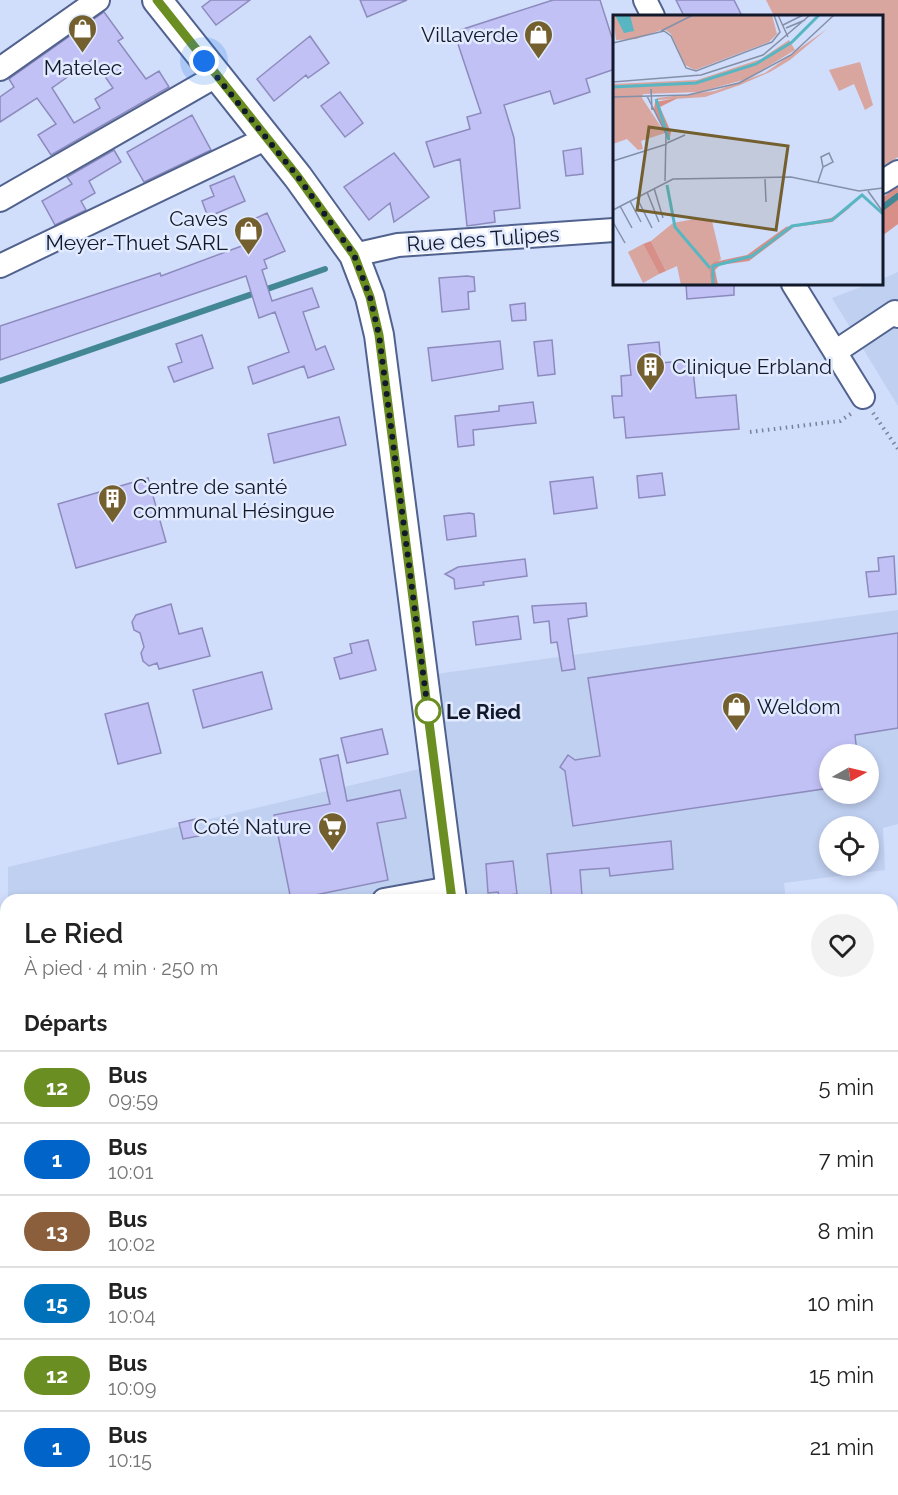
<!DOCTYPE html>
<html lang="fr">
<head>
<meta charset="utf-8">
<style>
	body { margin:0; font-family:Raleway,sans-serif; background:#f2f2f2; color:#222; height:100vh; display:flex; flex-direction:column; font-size:22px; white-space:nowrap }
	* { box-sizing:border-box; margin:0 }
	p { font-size:20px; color:#767676 }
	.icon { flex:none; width:33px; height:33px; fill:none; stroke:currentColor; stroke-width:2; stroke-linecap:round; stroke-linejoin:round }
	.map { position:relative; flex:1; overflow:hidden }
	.details { position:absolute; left:0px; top:894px; width:898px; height:602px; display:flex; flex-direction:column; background:#fff; border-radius:18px 18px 0 0; box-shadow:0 3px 9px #0003 }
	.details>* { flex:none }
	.badge { padding:0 12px; border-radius:20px; font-size:21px; line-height:39px }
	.needle { width:39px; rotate:82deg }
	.fabs { position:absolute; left:819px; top:744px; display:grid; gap:12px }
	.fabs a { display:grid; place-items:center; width:60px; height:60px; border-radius:50%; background:#fff; box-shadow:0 3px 9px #0003; font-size:30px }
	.you { position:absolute; width:30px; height:30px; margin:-15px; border:4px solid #fff; border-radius:50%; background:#1a73e8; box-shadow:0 0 0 9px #1a73e833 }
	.map>.badge { position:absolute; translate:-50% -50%; box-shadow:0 0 0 3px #fff }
	h2 { padding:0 24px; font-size:22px; line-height:54px }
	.round { display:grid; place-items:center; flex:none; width:63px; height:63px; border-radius:32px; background:#f2f2f2 }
	.headline { display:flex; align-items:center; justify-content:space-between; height:102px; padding:0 24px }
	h1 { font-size:28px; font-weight:600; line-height:45px }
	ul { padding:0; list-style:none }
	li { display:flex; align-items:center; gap:18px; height:72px; padding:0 24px; border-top:2px solid #e0e0e0 }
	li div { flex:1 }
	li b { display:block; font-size:22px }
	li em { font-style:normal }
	li .badge { min-width:66px; font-weight:700; text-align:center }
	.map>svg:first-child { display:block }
	.built { fill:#c0d0f1; fill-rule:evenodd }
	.green { fill:#d9a59f }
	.forest { fill:#d88f87 }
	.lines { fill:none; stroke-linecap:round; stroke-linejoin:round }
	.stream { stroke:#438795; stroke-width:6 }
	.building { fill:#c2c1f5; stroke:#8d8bbd; stroke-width:1.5; fill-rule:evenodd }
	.minor-casing { stroke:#50628d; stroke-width:26 }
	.major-casing { stroke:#50628d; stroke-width:32 }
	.path { stroke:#78829a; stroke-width:4; stroke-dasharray:1.5 4.5; stroke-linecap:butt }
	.minor { stroke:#fff; stroke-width:22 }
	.major { stroke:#fff; stroke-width:28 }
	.line-casing { stroke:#fff; stroke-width:14 }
	.line { stroke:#6b8e23; stroke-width:9 }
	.walk { stroke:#12192b; stroke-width:6; stroke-dasharray:0 10.8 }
	.stop-dot { fill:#fff; stroke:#6b8e23; stroke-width:3 }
	.labels { text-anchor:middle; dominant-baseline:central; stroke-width:5; stroke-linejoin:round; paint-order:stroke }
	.poi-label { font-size:21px; fill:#12192b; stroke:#e1eaff; text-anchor:end }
	.street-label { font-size:21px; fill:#12192b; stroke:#e1eaff }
	.stop-label { font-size:21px; font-weight:bold; fill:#12192b; stroke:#e1eaff; text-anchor:start }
	.inset-river { fill:none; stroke:#58b6c2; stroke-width:3 }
	.inset-road { fill:none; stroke:#848fa8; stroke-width:1.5 }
	.view { fill:#745f2e; fill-opacity:0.15; stroke:#745f2e; stroke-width:3 }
	.inset-edge { fill:none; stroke:#12192b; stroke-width:3 }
</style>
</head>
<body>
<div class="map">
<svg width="898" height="1495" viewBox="0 0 898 1495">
	<rect width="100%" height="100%" fill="#d0ddfb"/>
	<path class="built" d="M898 272V406L832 298 869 284H882V279Z
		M898 610V824L883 828 885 870 784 883 786 900H8V867L432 766 436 674ZM830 754H868V794H830ZM830 826H868V866H830Z
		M893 1018H898V1171L893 1173Z
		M432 1490H810L813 1495H433Z"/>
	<path class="green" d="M766 0H898V157L882 167V16H774Z"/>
	<path class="forest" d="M898 186V224L882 236V198Z"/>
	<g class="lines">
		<path class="stream" d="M882 208 898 196
			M0 381 325 269"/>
	</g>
	<path class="building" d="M211 0H250L216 25 202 7Z
		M360 0H407L367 17Z
		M553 0H600L615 47V69L586 79 590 92 554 104 550 91 504 105 514 138 520 208 494 211 495 222 467 226 460 159 434 167 426 142 470 129 467 117 481 113 454 32Z
		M676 0H734L742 16H684Z
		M104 12 123 38 118 41 146 79 159 71 169 87 51 155 38 135 56 124 37 98 0 122V97L14 87 9 79ZM93 59 113 88 95 99 100 108 74 123 52 88Z
		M310 36 329 63 308 78 306 75 274 101 257 79Z
		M340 92 363 123 345 137 321 106Z
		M192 115 211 150 144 182 127 152Z
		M581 148 583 174 566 176 563 151Z
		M114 150 121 162 89 181 95 193 81 201 86 210 55 225 42 201 72 184 67 177Z
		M394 153 429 197 394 222 390 203 369 220 344 187Z
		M234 176 245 201 208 217 202 201 214 196 210 186Z
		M267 213 285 251 264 260 267 268 262 270 272 301 312 288 319 307 303 312 316 350 325 346 334 369 308 378 304 366 253 384 248 367 289 352 275 312 259 318 246 276 0 360V326L160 273 161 276 247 244 251 241 243 224Z
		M467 276 474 277 475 291 468 292 469 309 442 312 439 278Z
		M686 284H734V295L687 299Z
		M525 303 526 320 512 321 510 305Z
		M202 335 213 368 174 382 168 367 182 362 176 344Z
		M552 340 555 374 538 376 534 342Z
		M500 341 503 369 432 381 428 348Z
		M659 342 661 363 692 360 696 398 736 395 739 429 626 438 624 417 614 418 612 396H622L621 376 631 375 628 345Z
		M533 402 536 423 473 430 474 445 458 447 455 416 499 411V406Z
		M339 417 346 445 274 463 268 434Z
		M662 473 665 495 639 498 637 476Z
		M593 477 597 508 554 514 550 482Z
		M148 478 166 542 76 568 58 504Z
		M469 513 474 514 476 536 447 540 444 516Z
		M894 556 896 594 869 597 866 572 879 571 878 558Z
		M525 559 527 576 483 582 484 585 455 589 454 579 445 574 458 567Z
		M586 603 587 616 568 619 575 669 562 671 557 642 551 643 549 621 534 623 532 606Z
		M171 604 179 634 202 628 210 656 159 669 157 663 149 666 143 661 141 653 144 647 140 633 134 630 132 622 136 615Z
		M518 616 521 639 476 645 473 622Z
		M898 633V728L855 735 857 754H830V788L573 826 565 771 560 767 568 755 575 760 600 756 588 678Z
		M368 640 376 670 340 679 334 658 352 653 350 644Z
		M262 672 272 709 203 728 193 690Z
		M148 703 161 753 118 764 105 714Z
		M382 729 388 754 347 763 341 738Z
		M338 755 347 801 400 790 406 818 377 823 388 880 291 900 274 815 330 804 320 759Z
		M196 819 199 836 183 839 179 823Z
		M671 841 673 869 610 876 609 868 580 870 582 896 552 900 547 854Z
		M513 861 517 894 499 896 498 892 488 893 486 864Z"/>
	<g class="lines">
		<defs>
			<path id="minor" d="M645 0 653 16
				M0 69 98 0
				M882 182 898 172
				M0 200 216 76
				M354 255 398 245 614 230
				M0 266 267 138
				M793 284 863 397
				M835 352 895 312 898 316
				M384 900 450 888"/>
			<path id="major" d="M157 0 298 177 354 255 370 297 379 335 452 900
				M562 1490 563 1495"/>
		</defs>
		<use href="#minor" class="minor-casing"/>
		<use href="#major" class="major-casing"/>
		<path class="path" d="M873 413 898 449
			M750 432 840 421 852 413
			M796 1490 800 1495"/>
		<use href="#minor" class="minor"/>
		<use href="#major" class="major"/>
	</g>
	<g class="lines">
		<defs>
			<path id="line" d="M157 0 298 177 354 255 370 297 379 335 452 900"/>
		</defs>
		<use href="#line" class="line-casing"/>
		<use href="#line" class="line"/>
		<path class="walk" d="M204 61 298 177 354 255 370 297 379 335 428 711"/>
	</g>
	<defs>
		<symbol id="shop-pin" viewBox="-11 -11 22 30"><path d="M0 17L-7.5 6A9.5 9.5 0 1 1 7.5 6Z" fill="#745f2e" stroke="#e1eaff"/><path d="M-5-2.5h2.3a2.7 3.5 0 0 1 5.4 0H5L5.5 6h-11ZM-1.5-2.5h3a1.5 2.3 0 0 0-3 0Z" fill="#fff"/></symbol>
		<symbol id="building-pin" viewBox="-11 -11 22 30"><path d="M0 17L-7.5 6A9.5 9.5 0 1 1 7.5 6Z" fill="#745f2e" stroke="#e1eaff"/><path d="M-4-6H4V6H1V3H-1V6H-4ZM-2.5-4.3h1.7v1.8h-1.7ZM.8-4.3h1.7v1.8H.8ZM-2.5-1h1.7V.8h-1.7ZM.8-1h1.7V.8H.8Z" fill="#fff"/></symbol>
		<symbol id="supermarket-pin" viewBox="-11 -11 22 30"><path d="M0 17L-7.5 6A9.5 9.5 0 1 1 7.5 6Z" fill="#745f2e" stroke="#e1eaff"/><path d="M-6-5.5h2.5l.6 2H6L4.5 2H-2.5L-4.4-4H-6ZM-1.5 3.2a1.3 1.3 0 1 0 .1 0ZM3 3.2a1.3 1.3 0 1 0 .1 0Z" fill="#fff"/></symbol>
	</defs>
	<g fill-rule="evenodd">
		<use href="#shop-pin" x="66" y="12" width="33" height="45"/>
		<use href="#shop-pin" x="522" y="18" width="33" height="45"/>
		<use href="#shop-pin" x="232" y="214" width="33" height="45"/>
		<use href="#building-pin" x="634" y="350" width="33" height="45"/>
		<use href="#building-pin" x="96" y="482" width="33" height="45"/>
		<use href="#shop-pin" x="720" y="690" width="33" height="45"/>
		<use href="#supermarket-pin" x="316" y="810" width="33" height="45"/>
	</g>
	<circle class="stop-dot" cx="428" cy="711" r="12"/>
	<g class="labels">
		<g class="poi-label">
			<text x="518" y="34">Villaverde</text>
			<text x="83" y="67" text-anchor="middle">Matelec</text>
			<text x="228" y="218">Caves<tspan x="228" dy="24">Meyer-Thuet SARL</tspan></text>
			<text x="672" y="366" text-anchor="start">Clinique Erbland</text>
			<text x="133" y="486" text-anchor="start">Centre de santé<tspan x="133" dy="24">communal Hésingue</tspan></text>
			<text x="757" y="706" text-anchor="start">Weldom</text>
			<text x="311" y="826">Coté Nature</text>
		</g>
		<g class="street-label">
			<text transform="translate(483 239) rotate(-4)">Rue des Tulipes</text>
		</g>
		<g class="stop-label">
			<text x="446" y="711">Le Ried</text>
		</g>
	</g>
	<g transform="translate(613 15)">
		<rect width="270" height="270" fill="#d0ddfb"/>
		<path d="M0 0H159L164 19 156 27 82 55 72 50 58 19 51 14 23 24 3 25ZM214 14 177 45 157 57 127 70 92 82 45 85 41 95 44 83 102 76 152 58ZM176 25 182 35 134 64 86 77 30 79 29 83 52 118 28 126 30 134 25 135 14 124 0 129V69L84 65 148 44ZM247 47 260 90 252 95 241 69 226 76 216 55ZM81 204 99 206 108 244 96 253 98 270H68L64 251 53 256 38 226 60 208ZM30 229 46 259 30 268 15 237Z" fill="#d9a59f"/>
		<path d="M65 83 47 92 58 117 56 126 41 95 42 87ZM239 191 219 207 181 212 136 246 107 250 102 255 105 270H98L96 253 101 247 134 240 173 212 218 203ZM38 226 53 256 46 259 30 229Z" fill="#d88f87"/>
		<path d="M2 0H17L21 16 11 18Z" fill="#58b6c2"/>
		<path class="inset-river" d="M0 72 83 68 143 49 179 27 206 0M43 84 56 125M54 170 62 212 97 253M100 270V251L139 241 179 211 219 205 249 180 270 199"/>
		<path class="inset-road" d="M165 0 175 22M170 10 190 0M173 13 192 5M48 16 80 0M0 28 51 16 58 21 73 53 83 56 159 27 167 17 161 0M0 59V67L88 60 150 40 197 0M38 74 39 95M34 81 53 119 52 166M0 82 75 80 126 68 178 40 221 0M54 128 72 120M0 146 54 129M152 164 153 187M205 167 210 152 220 147 216 138 208 142 210 152M41 173 50 203M255 176 270 197M34 177 46 207M24 183 39 213M17 186 28 207M7 191 19 213M0 195 60 164 178 162 246 176 270 173M0 207 12 228"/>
		<path class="view" d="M36 112 175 131 163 215 24 195Z"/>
		<rect width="270" height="270" class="inset-edge"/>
	</g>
</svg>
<div class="fabs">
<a><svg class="needle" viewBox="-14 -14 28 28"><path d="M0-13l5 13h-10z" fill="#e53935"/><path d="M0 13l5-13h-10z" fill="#767676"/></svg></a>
<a><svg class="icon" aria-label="locate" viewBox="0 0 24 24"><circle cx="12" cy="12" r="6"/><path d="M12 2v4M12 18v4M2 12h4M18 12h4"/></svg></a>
</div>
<div class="you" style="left:204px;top:61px"></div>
<section class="details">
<div class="headline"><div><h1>Le Ried</h1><p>À pied · 4 min · 250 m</p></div><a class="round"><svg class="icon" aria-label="heart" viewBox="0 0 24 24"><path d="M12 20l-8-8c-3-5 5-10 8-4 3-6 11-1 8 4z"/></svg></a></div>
<h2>Départs</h2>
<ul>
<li><span class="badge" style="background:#6b8e23;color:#fff">12</span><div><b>Bus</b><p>09:59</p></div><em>5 min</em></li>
<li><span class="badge" style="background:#0064c8;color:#fff">1</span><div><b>Bus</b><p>10:01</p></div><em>7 min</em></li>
<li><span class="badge" style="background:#8b5e3c;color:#fff">13</span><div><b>Bus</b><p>10:02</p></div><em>8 min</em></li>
<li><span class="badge" style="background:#0072bc;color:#fff">15</span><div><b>Bus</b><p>10:04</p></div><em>10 min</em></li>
<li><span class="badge" style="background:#6b8e23;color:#fff">12</span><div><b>Bus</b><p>10:09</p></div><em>15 min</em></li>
<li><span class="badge" style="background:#0064c8;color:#fff">1</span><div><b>Bus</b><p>10:15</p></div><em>21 min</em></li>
</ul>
</section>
</div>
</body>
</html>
